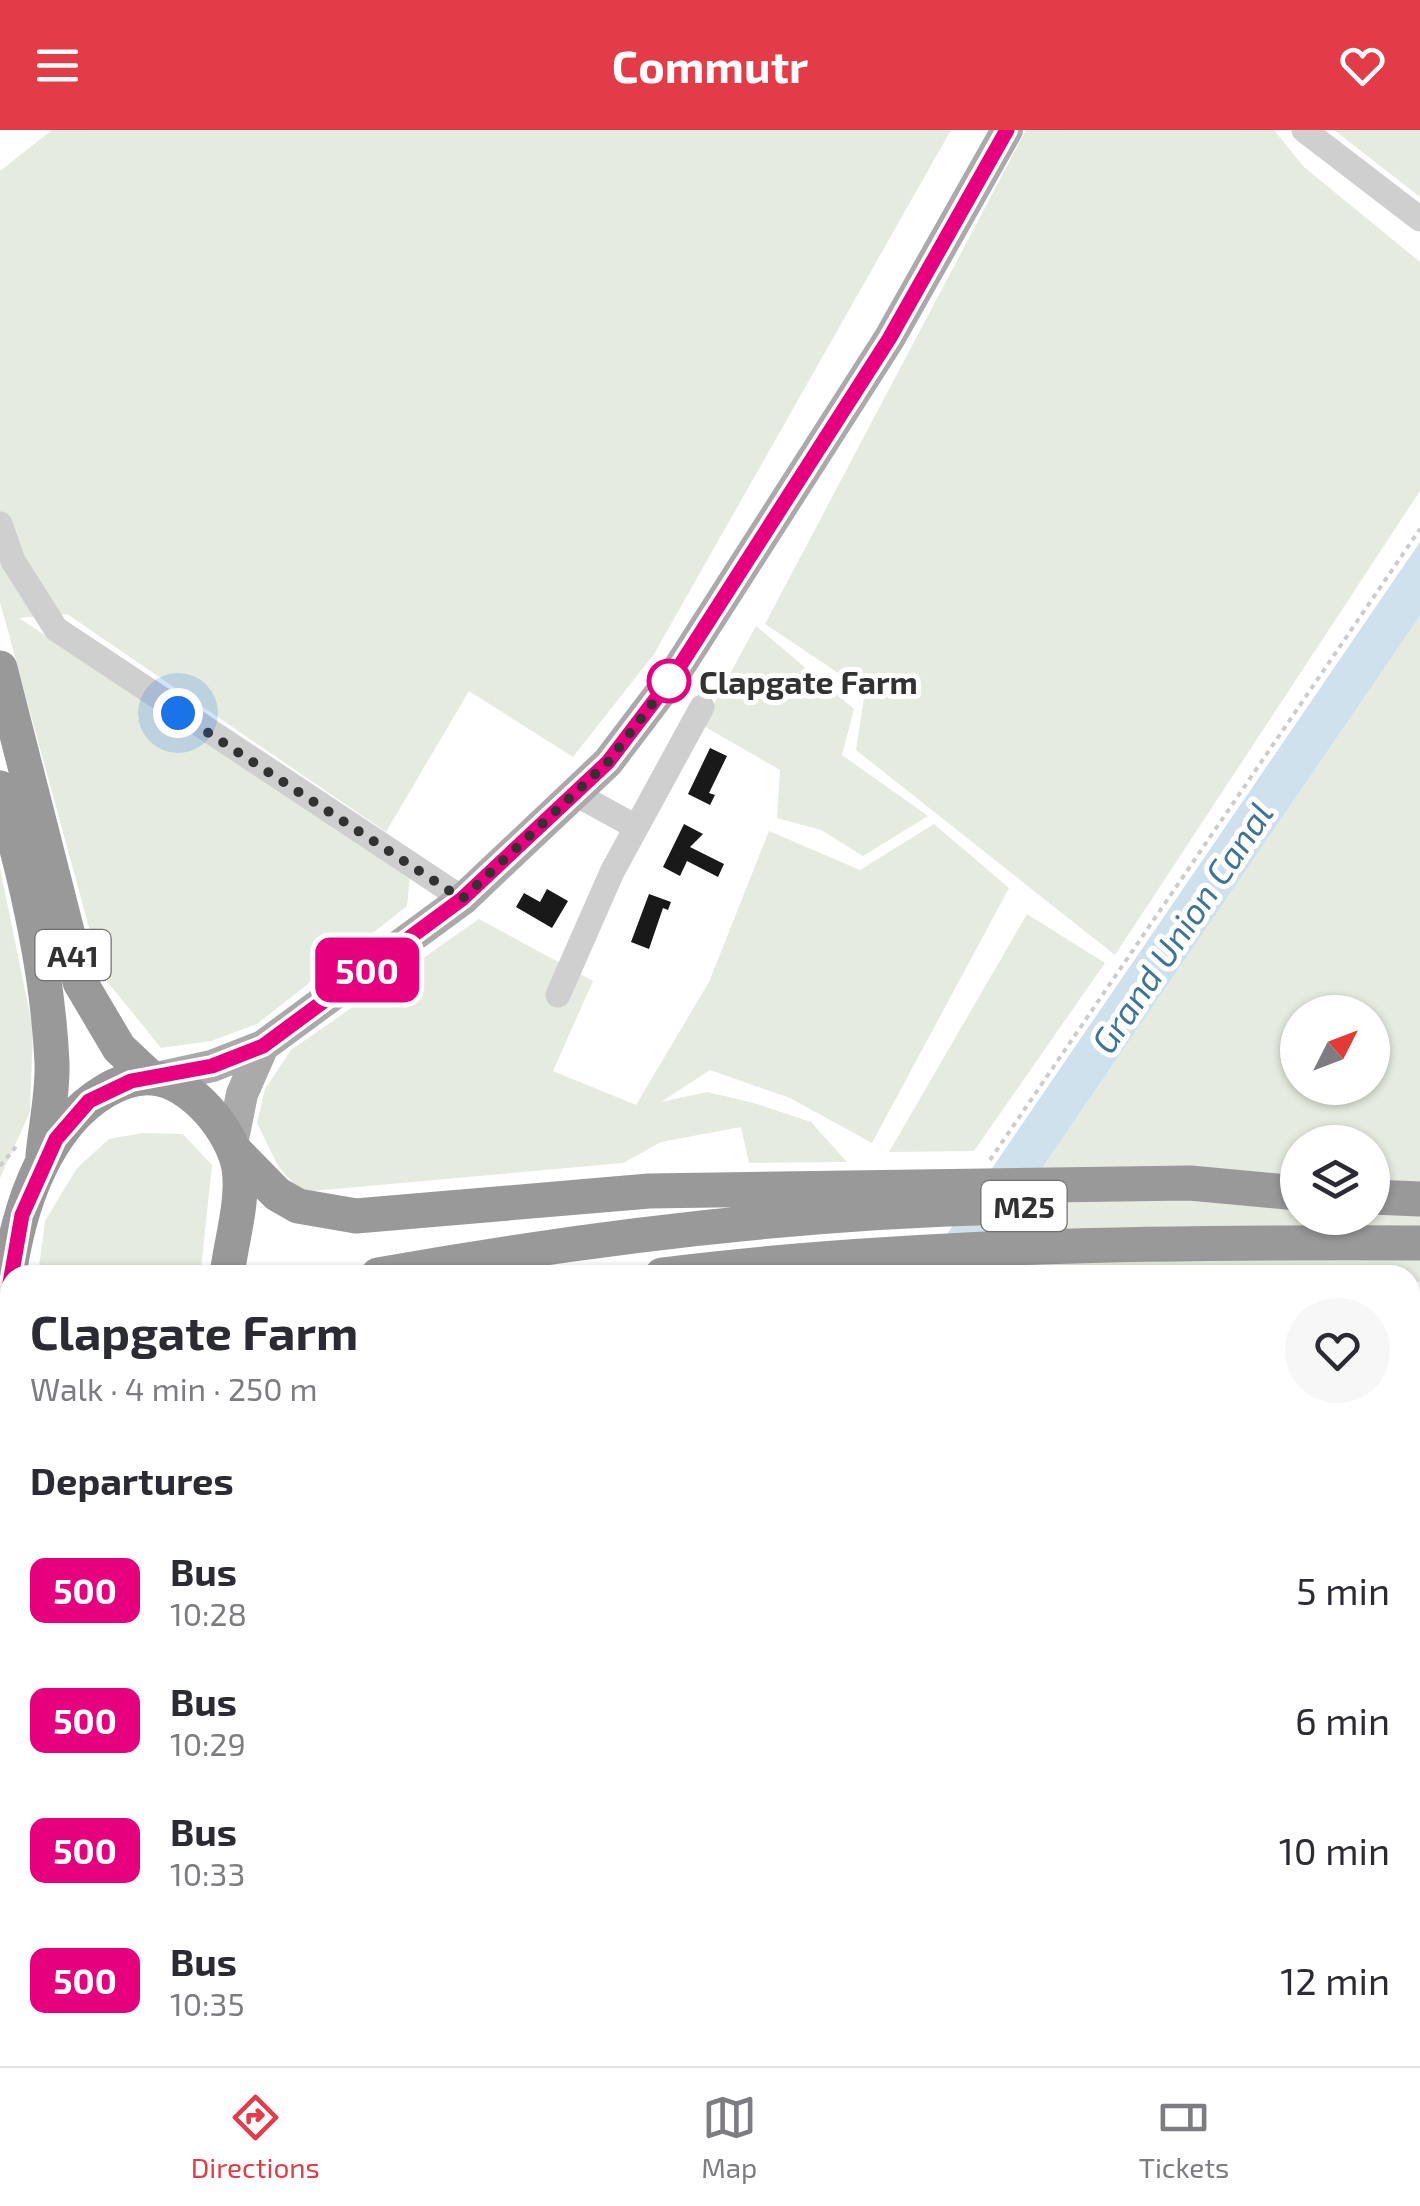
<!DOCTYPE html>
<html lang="en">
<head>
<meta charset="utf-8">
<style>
	body { margin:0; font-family:"Exo 2",sans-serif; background:#f7f7f7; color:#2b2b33; height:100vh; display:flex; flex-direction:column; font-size:38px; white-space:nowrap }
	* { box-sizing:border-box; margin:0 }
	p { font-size:32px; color:#7c7c81 }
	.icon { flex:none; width:55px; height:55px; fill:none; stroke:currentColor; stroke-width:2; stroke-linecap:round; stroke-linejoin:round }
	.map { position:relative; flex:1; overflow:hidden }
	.drawer { position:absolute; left:0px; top:1135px; width:1420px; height:802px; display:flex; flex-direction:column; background:#fff; border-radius:30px 30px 0 0; box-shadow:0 2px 8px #0004 }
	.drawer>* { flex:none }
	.badge { padding:0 20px; border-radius:15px; font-size:35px; line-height:65px }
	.needle { width:65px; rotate:48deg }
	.fabs { position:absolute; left:1280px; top:865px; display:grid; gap:20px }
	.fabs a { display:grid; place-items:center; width:110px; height:110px; border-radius:50%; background:#fff; box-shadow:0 2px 8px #0004; font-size:50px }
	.you { position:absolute; width:50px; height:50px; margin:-25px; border:8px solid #fff; border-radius:50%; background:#1a73e8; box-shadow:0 0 0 15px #1a73e833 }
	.map>.badge { position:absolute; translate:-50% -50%; box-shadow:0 0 0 5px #fff }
	h2 { padding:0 30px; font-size:38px; line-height:90px }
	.round { display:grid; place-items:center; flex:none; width:105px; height:105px; border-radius:52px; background:#f7f7f7 }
	.summary { display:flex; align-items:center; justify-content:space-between; height:170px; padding:0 30px }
	h1 { font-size:48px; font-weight:700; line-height:75px }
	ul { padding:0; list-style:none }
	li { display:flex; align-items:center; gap:30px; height:130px; padding:0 30px }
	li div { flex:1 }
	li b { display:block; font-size:38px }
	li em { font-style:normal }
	li .badge { min-width:110px; font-weight:700; text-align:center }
	header { display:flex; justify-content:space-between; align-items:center; height:130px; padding:0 30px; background:#e33b47; color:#fff; font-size:45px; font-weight:700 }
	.dock { display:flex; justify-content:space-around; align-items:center; height:140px; border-top:2px solid #e1e1e2; background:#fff; font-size:28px; color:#7c7c81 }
	.dock a { display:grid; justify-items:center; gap:5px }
	.dock .active { color:#e33b47 }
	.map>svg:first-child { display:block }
	.green { fill:#e5ebde; fill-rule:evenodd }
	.water { fill:#cee1ed }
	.building { fill:#191919 }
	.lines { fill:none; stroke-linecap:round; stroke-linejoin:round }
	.path { stroke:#ccc; stroke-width:4; stroke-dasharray:5 5; stroke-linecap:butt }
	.minor { stroke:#cfcfcf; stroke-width:25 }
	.major { stroke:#aaa; stroke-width:32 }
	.highway { stroke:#999; stroke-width:35 }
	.rail { stroke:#878787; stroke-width:5; stroke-dasharray:10 8; stroke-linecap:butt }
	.line-casing { stroke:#fff; stroke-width:22 }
	.line { stroke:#e6007e; stroke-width:15 }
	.walk { stroke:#323232; stroke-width:10; stroke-dasharray:0 18 }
	.stop-dot { fill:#fff; stroke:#e6007e; stroke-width:5 }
	.labels { text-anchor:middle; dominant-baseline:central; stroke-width:10; stroke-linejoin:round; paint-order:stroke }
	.shield { fill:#fff; stroke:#707070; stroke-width:2.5 }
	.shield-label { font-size:30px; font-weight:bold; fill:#323232 }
	.stop-label { font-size:32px; font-weight:bold; fill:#323232; stroke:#fff; text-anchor:start }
	.water-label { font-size:35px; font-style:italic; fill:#407494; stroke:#fff }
</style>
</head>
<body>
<header><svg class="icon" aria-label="menu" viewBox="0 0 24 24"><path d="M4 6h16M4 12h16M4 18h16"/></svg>Commutr<svg class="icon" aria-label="heart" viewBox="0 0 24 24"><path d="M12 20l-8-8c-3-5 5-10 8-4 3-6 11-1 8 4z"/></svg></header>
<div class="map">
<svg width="1420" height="1936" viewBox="0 0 1420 1936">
	<rect width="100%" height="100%" fill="#fff"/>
	<path class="green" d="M52 0H951L654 524 573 627 469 561 386 702 67 484 19 488 410 746 407 776 257 894 211 911 161 918 102 845 0 472V41Z
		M1026 0H1274L1304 37 1420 132V361L1115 825 856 620 865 561 765 494Z
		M1334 0H1420V67Z
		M1420 486V1151L1410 1156V1145H969ZM1298 882H1372V958H1298ZM1298 1012H1372V1088H1298Z
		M756 496 854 579 842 625 928 686 863 726 821 700 777 688 780 640 702 595Z
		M934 694 1009 758 872 1013 790 968 710 940 661 972 707 962 754 973 811 992 847 1032 749 1033 741 997 661 1012 623 1033 301 1062 278 1036 257 993 265 959 291 920 479 789 593 851 553 941 636 975 709 852 769 701 860 740Z
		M0 738 33 899 30 982 0 1048Z
		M1027 784 1105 833 974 1021 889 1022Z
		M142 1003 183 1004 212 1035 201 1139 181 1145H38L45 1091 77 1038 109 1009Z
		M0 1736 10 1738V1859L0 1879Z
		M82 1928H501V1936H76Z"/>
	<path class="water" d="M1420 412V486L969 1145H919Z"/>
	<path class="building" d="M710 618 727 626 709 663 715 665 710 675 688 664Z
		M684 694 703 704 690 717 724 734 718 747 687 731 680 746 663 737Z
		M547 759 568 771 552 798 516 777 524 763 540 772Z
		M649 764 671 772 668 780 663 778 649 819 631 812Z"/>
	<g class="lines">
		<path class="path" d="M990 1030 1420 399
			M0 1036 19 1013
			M501 1928V1936"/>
		<path class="minor" d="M1304 0 1420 89
			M0 394 13 431 56 499 463 769
			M574 663 636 697
			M558 865 612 742 702 577
			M1410 1428 1420 1419
			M0 1470 10 1473
			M1410 1610 1420 1597
			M0 1712 10 1715
			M1408 1928 1409 1936"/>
		<path class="major" d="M157 948 212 936 263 916 463 769 608 632 674 545 889 209 1007 0
			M232 1014 242 964 263 916"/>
		<path class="highway" d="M0 538 80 852 119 918 151 948
			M0 658C26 746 48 841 52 933 53 963 46 995 43 1025
			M234 1020 277 1064 298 1076 356 1086 649 1061 1190 1053 1298 1063
			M1372 1067 1420 1069
			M378 1145C585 1108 797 1082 1007 1077
			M662 1145C913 1114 1167 1112 1420 1113
			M0 1211C9 1136 18 1054 68 993 87 970 121 945 153 948 192 951 233 1002 239 1038 244 1071 231 1112 227 1145
			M0 1267 10 1265
			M0 1377 10 1393
			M11 1936 16 1928
			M43 1936 47 1928"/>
		<path class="rail" d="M1410 1679 1420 1666
			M1410 1707 1420 1694
			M1226 1936 1233 1928
			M1248 1936 1254 1928"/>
	</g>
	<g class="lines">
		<defs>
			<path id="line" d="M0 1210 22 1085 56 1009 89 971 131 951 212 936 263 916 462 769 608 632 674 545 889 209 1007 0"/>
		</defs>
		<use href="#line" class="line-casing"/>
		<use href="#line" class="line"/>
		<path class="walk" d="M178 583 462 769 608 632 674 545 669 551"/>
	</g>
	<circle class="stop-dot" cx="669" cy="551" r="20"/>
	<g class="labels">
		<g class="shield">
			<rect x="35.5" y="800" width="75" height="50" rx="8"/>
			<rect x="981.5" y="1051" width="85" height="50" rx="8"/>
		</g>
		<g class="shield-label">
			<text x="73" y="825">A41</text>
			<text x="1024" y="1076">M25</text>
		</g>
		<g class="stop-label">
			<text x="699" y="551">Clapgate Farm</text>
		</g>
		<g class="water-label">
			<text transform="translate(1181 797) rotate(-56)">Grand Union Canal</text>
		</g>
	</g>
</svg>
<div class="fabs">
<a><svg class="needle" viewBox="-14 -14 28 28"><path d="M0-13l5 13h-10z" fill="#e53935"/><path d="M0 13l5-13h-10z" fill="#7c7c81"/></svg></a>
<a><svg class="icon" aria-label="layers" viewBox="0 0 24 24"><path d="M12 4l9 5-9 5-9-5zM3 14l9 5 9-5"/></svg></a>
</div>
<div class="you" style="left:178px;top:583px"></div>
<b class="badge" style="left:367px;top:840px;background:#e6007e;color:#fff">500</b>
<section class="drawer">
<div class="summary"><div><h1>Clapgate Farm</h1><p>Walk · 4 min · 250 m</p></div><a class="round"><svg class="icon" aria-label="heart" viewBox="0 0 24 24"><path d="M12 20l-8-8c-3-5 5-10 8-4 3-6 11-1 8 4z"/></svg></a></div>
<h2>Departures</h2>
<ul>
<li><span class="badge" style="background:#e6007e;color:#fff">500</span><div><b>Bus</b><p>10:28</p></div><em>5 min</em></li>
<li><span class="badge" style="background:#e6007e;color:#fff">500</span><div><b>Bus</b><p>10:29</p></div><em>6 min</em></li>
<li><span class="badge" style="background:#e6007e;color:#fff">500</span><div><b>Bus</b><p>10:33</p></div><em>10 min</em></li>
<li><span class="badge" style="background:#e6007e;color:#fff">500</span><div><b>Bus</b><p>10:35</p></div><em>12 min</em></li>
</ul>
</section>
</div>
<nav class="dock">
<a class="active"><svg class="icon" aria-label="directions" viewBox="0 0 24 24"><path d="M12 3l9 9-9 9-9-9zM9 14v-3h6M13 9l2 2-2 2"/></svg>Directions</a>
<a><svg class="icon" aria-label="map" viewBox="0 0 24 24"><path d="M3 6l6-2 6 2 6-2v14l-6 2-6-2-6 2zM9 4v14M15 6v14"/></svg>Map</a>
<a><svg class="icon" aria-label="tickets" viewBox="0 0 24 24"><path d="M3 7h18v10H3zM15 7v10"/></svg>Tickets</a>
</nav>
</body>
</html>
